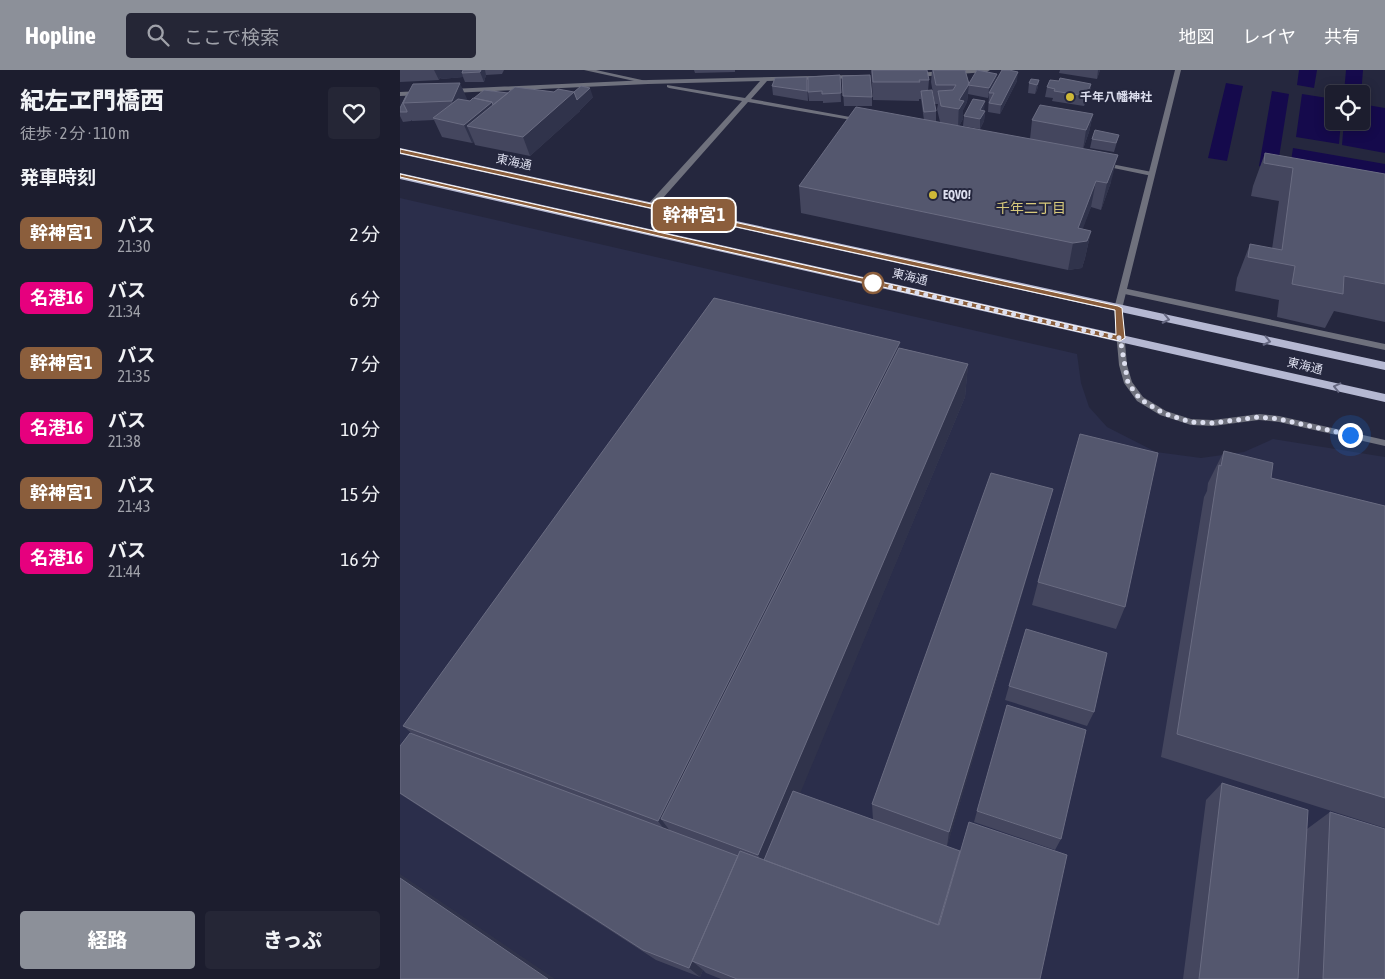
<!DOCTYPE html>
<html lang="ja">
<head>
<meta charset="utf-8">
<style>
	body { margin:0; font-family:"Asap Condensed","Noto Sans JP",sans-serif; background:#252636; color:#f1f3f6; height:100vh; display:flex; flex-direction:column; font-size:19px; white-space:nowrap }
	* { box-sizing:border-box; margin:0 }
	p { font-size:16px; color:#a0a2aa }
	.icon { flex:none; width:28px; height:28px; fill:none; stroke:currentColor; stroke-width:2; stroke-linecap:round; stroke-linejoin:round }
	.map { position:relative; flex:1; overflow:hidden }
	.side { display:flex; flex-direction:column; background:#1c1d2e; width:400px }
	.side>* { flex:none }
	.badge { padding:0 10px; border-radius:8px; font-size:18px; line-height:32px }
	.tools { position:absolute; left:925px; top:15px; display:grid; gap:10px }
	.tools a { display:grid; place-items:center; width:45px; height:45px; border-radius:5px; background:#1c1d2e; box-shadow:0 2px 12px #0003,0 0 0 1px #3a3b4a; font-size:25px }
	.you { position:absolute; width:25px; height:25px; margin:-12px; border:4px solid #fff; border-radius:50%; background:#1a73e8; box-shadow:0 0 0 8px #1a73e833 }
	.map>.badge { position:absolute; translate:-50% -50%; box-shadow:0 0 0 2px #fff }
	h2 { padding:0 20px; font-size:19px; line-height:45px }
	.round { display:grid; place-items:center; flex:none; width:52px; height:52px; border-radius:5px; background:#252636 }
	.overview { display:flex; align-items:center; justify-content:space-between; height:85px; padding:0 20px }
	h1 { font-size:24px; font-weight:800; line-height:38px }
	.action { display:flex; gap:10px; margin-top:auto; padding:10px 20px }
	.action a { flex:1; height:58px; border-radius:5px; background:#8c9099; color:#fff; font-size:20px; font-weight:800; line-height:58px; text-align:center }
	.action a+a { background:#252636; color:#f1f3f6 }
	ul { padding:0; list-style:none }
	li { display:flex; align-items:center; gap:15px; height:65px; padding:0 20px }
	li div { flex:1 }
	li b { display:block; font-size:19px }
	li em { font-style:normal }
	li .badge { min-width:55px; font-weight:700; text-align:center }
	header { display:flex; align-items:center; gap:30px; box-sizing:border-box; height:70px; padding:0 25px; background:#8c9099; color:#fff }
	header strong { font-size:24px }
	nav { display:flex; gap:28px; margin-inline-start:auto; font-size:18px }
	.search { width:350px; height:45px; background:#252636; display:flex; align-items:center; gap:12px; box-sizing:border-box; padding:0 18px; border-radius:5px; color:#a0a2aa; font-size:19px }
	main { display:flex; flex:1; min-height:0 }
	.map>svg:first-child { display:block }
	.built { fill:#2b2e4b }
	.water { fill:#150a4c }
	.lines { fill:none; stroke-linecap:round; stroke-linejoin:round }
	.minor { fill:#6f717d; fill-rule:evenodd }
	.tertiary { fill:#6f717d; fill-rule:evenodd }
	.primary { fill:#b5b8d2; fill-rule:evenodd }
	.wall { fill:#44465e }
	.shaded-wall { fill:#30334b }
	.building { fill:#54576e; stroke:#6a6c82 }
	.oneway { stroke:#666881 }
	.line { fill:#8b5e3c; stroke:#fff }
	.walk { stroke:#dddfef; stroke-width:5; stroke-dasharray:0 9 }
	.poi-dot { fill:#ceb837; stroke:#25273e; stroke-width:2 }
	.stop-dot { fill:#fff; stroke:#8b5e3c; stroke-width:2.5 }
	.labels { text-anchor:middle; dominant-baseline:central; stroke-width:4; stroke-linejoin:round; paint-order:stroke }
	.far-poi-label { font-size:12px; font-weight:bold; fill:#dddfef; stroke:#25273e; text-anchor:start }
	.far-street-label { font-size:12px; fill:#dddfef; stroke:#25273e }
	.far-neighbourhood-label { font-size:14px; fill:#d7c97b; stroke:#25273e }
</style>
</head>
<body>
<header>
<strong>Hopline</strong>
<div class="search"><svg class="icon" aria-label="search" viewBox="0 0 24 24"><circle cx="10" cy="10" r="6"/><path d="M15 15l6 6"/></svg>ここで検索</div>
<nav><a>地図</a><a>レイヤ</a><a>共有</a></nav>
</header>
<main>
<section class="side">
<div class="overview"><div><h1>紀左ヱ門橋西</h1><p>徒歩 · 2 分 · 110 m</p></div><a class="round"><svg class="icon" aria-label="heart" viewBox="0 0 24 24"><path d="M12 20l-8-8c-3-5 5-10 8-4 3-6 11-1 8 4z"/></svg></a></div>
<h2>発車時刻</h2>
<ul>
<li><span class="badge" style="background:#8b5e3c;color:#fff">幹神宮1</span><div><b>バス</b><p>21:30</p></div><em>2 分</em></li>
<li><span class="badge" style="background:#e6007e;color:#fff">名港16</span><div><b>バス</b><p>21:34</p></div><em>6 分</em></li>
<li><span class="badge" style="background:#8b5e3c;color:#fff">幹神宮1</span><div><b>バス</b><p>21:35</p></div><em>7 分</em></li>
<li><span class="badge" style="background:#e6007e;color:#fff">名港16</span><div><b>バス</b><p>21:38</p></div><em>10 分</em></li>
<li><span class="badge" style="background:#8b5e3c;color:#fff">幹神宮1</span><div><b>バス</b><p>21:43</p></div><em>15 分</em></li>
<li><span class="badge" style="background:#e6007e;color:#fff">名港16</span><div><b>バス</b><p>21:44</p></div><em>16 分</em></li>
</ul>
<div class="action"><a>経路</a><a>きっぷ</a></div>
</section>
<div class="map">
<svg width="985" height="909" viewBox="0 0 985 909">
	<rect width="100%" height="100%" fill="#25273e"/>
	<path class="built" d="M0 128 677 284 681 313 689 337 707 357 756 382 801 388 844 382 873 369 985 387V909H0Z"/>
	<path class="water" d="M899 0H917L914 18 897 15Z
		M946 0H963L961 25 944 23Z
		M826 13 843 16 827 91 808 88Z
		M872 21 889 24 877 100 859 96Z
		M902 24 934 29V51H941L939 74 896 67Z
		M961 34 985 38V83L942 75 944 51H961Z
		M893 78 985 94V108L891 91Z"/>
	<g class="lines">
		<path class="minor" d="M561 0H590L587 2 516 7 513 5 516 3Z
			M454 5 457 7 456 8 367 11 351 29 461 49 464 51 463 52 348 32 255 137H249V133L342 31 269 18 267 17V15L345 28 360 11 248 14 51 23 48 21 51 19 248 10Z
			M0 22 21 21 24 23 21 25 0 26Z
			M701 92 752 102 755 104 752 106 699 95V93Z
			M723 218 985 274V280L720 223V219Z"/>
		<path class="tertiary" d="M184 0H196L251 12 248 14Z
			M775 0H781L722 239 727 295 732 312 743 327 766 341 791 349 813 350 859 344 879 346 985 370V376L879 352 859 350 813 356 791 355 760 345 737 331 724 313 719 295 714 239Z"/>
		<path class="primary" d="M0 78 985 292V300L0 84Z
			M0 103 985 324V332L0 109Z"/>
	</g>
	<path class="wall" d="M0 0H104L102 4 86 5 84 12H65L63 7 41 9 40 7 39 10 0 12Z
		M294 0H335V2L295 3Z
		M471 0 529 10 528 21 536 41V51H531L540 52 537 39 538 34H535L531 12 532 0H565L569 13 596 11H617L600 44 588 42 589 25 588 28 568 24 567 32 563 40V49L559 56 630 69 632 50 693 44 689 62 683 79 711 112 701 140 691 137 682 159 691 161 685 188 682 198 668 200 401 143 399 116 524 50 521 29H519V31L473 30 472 14Z
		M660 0H700L697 9 659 3Z
		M440 5 441 32 423 33V31H409L408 22Z
		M442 6 472 27V36H444Z
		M407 7 408 31 373 25 372 16Z
		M639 10 637 20 635 24 628 23 629 13Z
		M659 11 691 14 690 23 684 36 652 31 653 28 645 27 647 17Z
		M8 23 70 31 108 23 193 27 180 40V41L130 86 75 75 74 72 72 73 42 67 34 50 12 51V50L11 51 3 52 0 46V38Z
		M584 41H585L584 51 580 59 563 56 564 46Z
		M719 65 714 82 690 78 692 69Z
		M865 83 985 104V252L934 241 925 258 877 247 879 230 835 221 837 208 850 174 872 179 879 131 851 126 853 116Z
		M500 278 568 294 565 327 399 724 473 750 472 734 653 419 646 443 547 776 640 909H321L306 903 303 900 300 907 256 890 0 724V676L14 665 3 656Z
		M824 381 871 408 985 436V758L761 687 804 427 807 421 808 413Z
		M638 512 725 537 716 559 632 535Z
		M609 616 694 642 687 656 605 630Z
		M822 713 907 759 930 742 985 909H783L806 730Z
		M577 741 661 769 655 780 574 752Z"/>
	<path class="shaded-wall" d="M34 0H68L62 3 63 7 41 9 40 7 39 10Z
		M81 0H85L86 5 84 12 80 2Z
		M698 0H700L697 9Z
		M618 2 617 11 600 44 601 35Z
		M597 4 596 13 589 23 588 28 589 18Z
		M639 10 637 20 635 24 637 15Z
		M60 13 68 31 59 49 52 31Z
		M569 14 567 32 563 40V49L558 58 559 30Z
		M691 14 690 23 684 36 686 26Z
		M190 18 193 27 180 40V41L130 86 123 67 174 22Z
		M585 31 584 41 579 50 580 40Z
		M92 32 100 50 67 56 74 72 72 73 64 55Z
		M585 41 584 51 580 59V49Z
		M693 44 689 62 683 79 686 60Z
		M718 85 711 112 701 140 707 113Z
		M696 111 691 137 678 172 691 161 685 188 682 198 668 200 673 173Z
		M500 272 499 305 261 749 274 766 272 770 258 751Z
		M568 294 565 327 367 803 358 785Z
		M653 419 646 443 547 777 549 762Z
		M338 786 292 891 303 900 300 907 289 898Z
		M0 804 155 909H148L0 808Z"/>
	<path class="building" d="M63 0H81L80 2 62 3Z
		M472 0H527L529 10H519L520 12H473Z
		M533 0H565L569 14 559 30 564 31 559 39 541 36 538 21 553 20 556 15H536Z
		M577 0 597 4 589 18 568 15Z
		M602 0H609L618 2 601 35 589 33 594 23H589Z
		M440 5 441 23 422 24V21L408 22V7Z
		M470 5 472 27 443 26 442 6Z
		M407 7V21L372 16 375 8Z
		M660 8 691 14 686 26 654 21 655 19 647 17 650 10 659 11Z
		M631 9 639 10 637 15 629 13Z
		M60 13 52 31 3 33 13 14Z
		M181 16 190 18 177 30 174 22Z
		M115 17 154 22 158 19 174 22 123 67 67 56Z
		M84 20 108 23 93 35 92 32 74 28Z
		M532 20 536 41 524 42 521 21Z
		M8 23 3 33 7 41V42H0V38L7 24Z
		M73 28 92 32 64 55 33 48 58 29 70 31Z
		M573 29 585 31 580 40 585 41 580 49 564 46Z
		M640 35 693 44 686 60 632 50Z
		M456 37 718 85 707 113 696 111 678 158 691 161 687 171 673 173 399 116Z
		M695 60 719 65 716 73 692 69Z
		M865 83 985 104V214L944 206 943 224 892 214 895 196 848 187 850 174 882 180 893 98 864 93Z
		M314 228 500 272 258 751 3 656Z
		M499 278 568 294 358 785 261 749Z
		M680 364 758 383 725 537 638 512Z
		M824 381 873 393 871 408 985 436V728L777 664 819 395 821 396Z
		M591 403 653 419 549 762 472 734Z
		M626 559 707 583 694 642 609 616Z
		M607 635 686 660 661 769 577 741Z
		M10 663 338 786 289 898 243 880 0 723V676Z
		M822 713 908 740 898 909H799Z
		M393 721 560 781 538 855 364 790Z
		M930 742 985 759V909H923Z
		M569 752 667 785 640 909H337L292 891 340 781 539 855Z
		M0 808 148 909H0Z"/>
	<defs><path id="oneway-chevron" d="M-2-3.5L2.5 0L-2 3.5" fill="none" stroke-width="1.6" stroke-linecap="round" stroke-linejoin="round" transform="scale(1.25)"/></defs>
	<g class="oneway">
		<use href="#oneway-chevron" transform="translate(766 249) rotate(12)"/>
		<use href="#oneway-chevron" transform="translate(867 271) rotate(12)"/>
		<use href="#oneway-chevron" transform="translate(937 317) rotate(-167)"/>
	</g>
	<path class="line" d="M0 79 718 236 722 238 725 268 720 271 0 107V104L716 265 715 240 0 83Z"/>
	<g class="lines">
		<path class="walk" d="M473 213 720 268 728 313 740 329 763 343 791 352 813 353 859 347 879 349 950 365"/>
	</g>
	<g class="poi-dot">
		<circle cx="670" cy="27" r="5"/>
		<circle cx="533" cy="125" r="5"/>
	</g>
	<circle class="stop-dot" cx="473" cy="213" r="10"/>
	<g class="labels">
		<g class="far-poi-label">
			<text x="680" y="27">千年八幡神社</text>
			<text x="543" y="125">EQVO!</text>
		</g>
		<g class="far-street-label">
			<text transform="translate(114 92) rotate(12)">東海通</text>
			<text transform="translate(510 207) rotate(13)">東海通</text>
			<text transform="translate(905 296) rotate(13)">東海通</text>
		</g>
		<g class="far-neighbourhood-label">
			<text x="631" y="138">千年二丁目</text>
		</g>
	</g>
</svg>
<div class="tools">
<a><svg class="icon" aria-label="locate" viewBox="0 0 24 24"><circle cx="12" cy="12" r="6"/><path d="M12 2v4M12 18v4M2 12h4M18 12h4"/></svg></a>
</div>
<div class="you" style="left:950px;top:365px"></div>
<b class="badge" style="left:294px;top:145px;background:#8b5e3c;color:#fff">幹神宮1</b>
</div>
</main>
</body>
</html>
